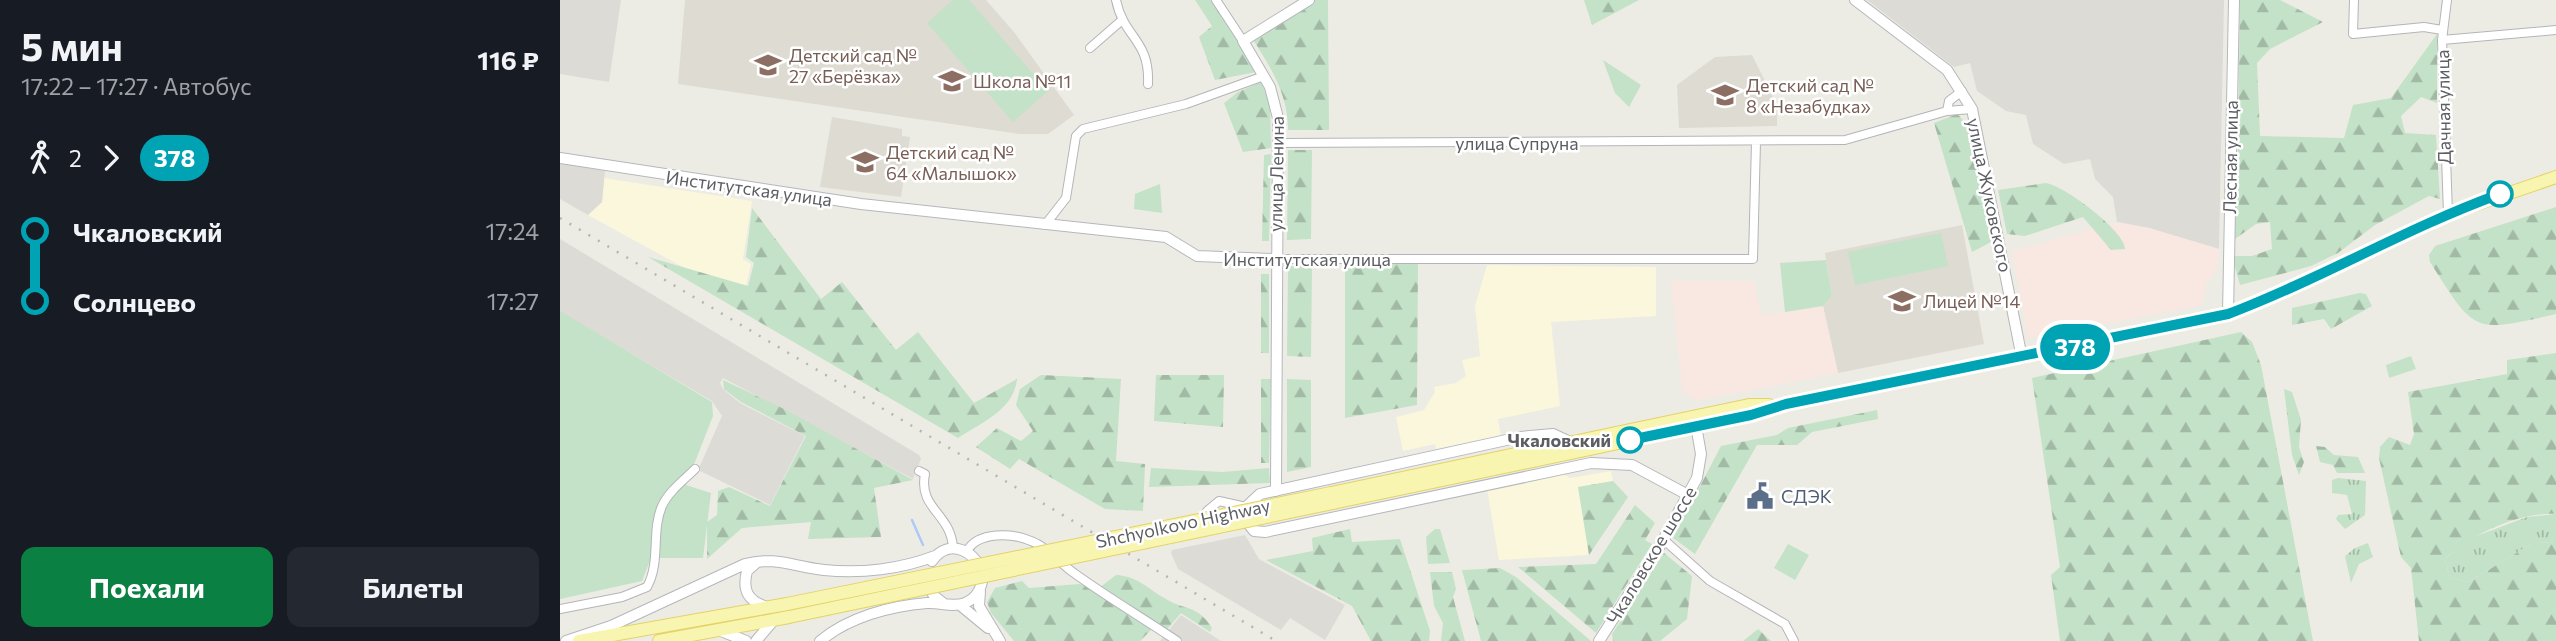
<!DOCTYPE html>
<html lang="ru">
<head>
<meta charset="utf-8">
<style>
	body { margin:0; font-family:Commissioner,sans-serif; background:#242831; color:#f1f3f6; height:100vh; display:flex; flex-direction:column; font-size:26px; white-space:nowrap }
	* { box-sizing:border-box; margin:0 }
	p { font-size:23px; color:#9ea1a6 }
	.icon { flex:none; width:38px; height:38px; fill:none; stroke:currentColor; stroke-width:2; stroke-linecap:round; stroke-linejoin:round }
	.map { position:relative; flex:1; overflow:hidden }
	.panel { display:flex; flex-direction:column; background:#171b24; width:560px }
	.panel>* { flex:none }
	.badge { padding:0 14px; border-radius:23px; font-size:24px; line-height:46px }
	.map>.badge { position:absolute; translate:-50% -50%; box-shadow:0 0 0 4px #fff }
	.legs { display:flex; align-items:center; gap:10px; height:77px; padding:0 21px; font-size:23px }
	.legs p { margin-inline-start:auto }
	.head { display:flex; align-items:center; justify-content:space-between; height:119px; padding:0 21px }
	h1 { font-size:38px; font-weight:700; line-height:52px }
	.button { display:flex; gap:14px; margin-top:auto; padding:14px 21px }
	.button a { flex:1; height:80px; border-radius:14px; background:#0b8043; color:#fff; font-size:28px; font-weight:700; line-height:80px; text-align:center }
	.button a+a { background:#242831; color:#f1f3f6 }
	ul { padding:0 21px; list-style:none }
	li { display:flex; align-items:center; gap:24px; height:70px; font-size:26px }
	li i { display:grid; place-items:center; width:10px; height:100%; margin:0 9px; background:currentColor }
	li i::after { content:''; width:18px; height:18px; margin:-9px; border:5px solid; border-radius:50%; background:#171b24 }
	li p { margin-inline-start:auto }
	li:first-child i { background:linear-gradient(#0000 50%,currentColor 0) }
	li:last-child i { background:linear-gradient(currentColor 50%,#0000 0) }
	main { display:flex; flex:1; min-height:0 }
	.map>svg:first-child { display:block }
	.commercial { fill:#faf7dc }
	.industrial { fill:#dcdbd6 }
	.education { fill:#dddbd2 }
	.medical { fill:#f9e7e2 }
	.grass { fill:url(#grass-tufts) }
	.forest { fill:url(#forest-firs) }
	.green { fill:#c3e2c7 }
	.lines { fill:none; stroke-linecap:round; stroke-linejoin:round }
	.stream { stroke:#abcbf7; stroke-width:2.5 }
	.street-casing { stroke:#b4b5ba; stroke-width:10 }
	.secondary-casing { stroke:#b5b7bd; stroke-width:12 }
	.primary-casing { stroke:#e4d267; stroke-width:14 }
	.street { stroke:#fff; stroke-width:8 }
	.secondary { stroke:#fff; stroke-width:10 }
	.primary { stroke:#f7f5af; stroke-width:12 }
	.rail { stroke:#b4b5b5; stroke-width:2.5; stroke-dasharray:2 9; stroke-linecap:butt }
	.primary-bridge-casing { stroke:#e4d267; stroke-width:14; stroke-linecap:butt }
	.primary-bridge { stroke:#f7f5af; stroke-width:12 }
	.line-1-casing { stroke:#fff; stroke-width:16 }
	.line-1 { stroke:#00a3b4; stroke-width:10 }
	.stop-1-dot { fill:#fff; stroke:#00a3b4; stroke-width:3.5 }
	.labels { text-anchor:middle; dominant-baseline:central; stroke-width:5; stroke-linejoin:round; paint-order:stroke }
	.education-label { font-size:18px; fill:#785e54; stroke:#fff; text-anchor:start }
	.street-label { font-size:18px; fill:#5c5e63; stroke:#fff }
	.stop-label { font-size:18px; font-weight:bold; fill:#5c5e63; stroke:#fff; text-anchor:end }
	.service-label { font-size:18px; fill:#4e5e75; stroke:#fff; text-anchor:start }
</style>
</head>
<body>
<main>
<section class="panel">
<div class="head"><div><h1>5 мин</h1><p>17:22 – 17:27 · Автобус</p></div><b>116 ₽</b></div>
<div class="legs"><svg class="icon" aria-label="walk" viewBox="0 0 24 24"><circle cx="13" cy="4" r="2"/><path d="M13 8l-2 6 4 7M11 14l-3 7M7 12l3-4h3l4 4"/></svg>2<svg class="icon" aria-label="forward" viewBox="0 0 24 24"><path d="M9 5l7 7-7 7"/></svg><b class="badge" style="background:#00a3b4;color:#fff">378</b></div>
<ul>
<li><i style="color:#00a3b4"></i><b>Чкаловский</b><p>17:24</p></li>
<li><i style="color:#00a3b4"></i><b>Солнцево</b><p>17:27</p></li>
</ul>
<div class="button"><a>Поехали</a><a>Билеты</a></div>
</section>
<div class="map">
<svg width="1996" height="641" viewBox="0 0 1996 641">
	<defs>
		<pattern id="grass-tufts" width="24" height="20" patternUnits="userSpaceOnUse" patternTransform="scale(1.75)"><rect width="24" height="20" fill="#c3e2c7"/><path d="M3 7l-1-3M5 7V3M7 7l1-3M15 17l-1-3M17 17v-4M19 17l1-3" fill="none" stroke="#a2baa5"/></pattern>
		<pattern id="forest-firs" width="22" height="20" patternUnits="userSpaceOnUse" patternTransform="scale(1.75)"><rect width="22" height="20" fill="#c3e2c7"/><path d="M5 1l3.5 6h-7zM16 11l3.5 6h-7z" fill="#a2baa5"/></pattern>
	</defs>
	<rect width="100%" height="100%" fill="#edece4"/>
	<path class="commercial" d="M44 178 192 201 183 259 191 264 183 300 28 215 42 202Z
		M927 265 1096 267V316L991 322 1000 406 938 419 941 436 876 449 875 444 843 451 836 417 864 410 875 392 874 387 896 383 906 376 902 360 920 356 915 306Z
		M1051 471 1053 481 1018 487 1029 555 939 560 927 489 1003 474 1010 478Z"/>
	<path class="industrial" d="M0 0H61L49 82 0 74Z
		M1307 0H1664L1659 249 1589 228 1557 222 1553 197 1535 179 1530 159 1504 164 1473 144 1466 115 1446 111 1417 91 1410 63 1394 67Z
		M0 163 45 171 42 202 28 215 0 199Z
		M0 239 359 455 361 459 353 479 163 378 160 383 163 389 180 403 245 436 210 505 138 470 162 416 152 401 0 312Z
		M685 535 699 559 785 605 765 640 730 618 721 630 618 569 611 553 612 550Z
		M621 615 661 641H600Z"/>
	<path class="education" d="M125 0H426L454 32 514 115 488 134H460L118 84Z
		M1192 55 1217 105V126L1119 128 1117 85 1155 57Z
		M272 117 342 129V136L350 137 341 197 260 187Z
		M1402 225 1424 344 1278 373 1263 306 1272 296 1265 253Z"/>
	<path class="medical" d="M1557 222 1589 228 1659 249 1657 269 1647 282 1641 305 1468 339 1452 252Z
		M1111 281H1194L1202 315 1263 306 1278 373 1136 401 1122 390Z"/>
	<path class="grass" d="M1778 478 1806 481 1805 515 1785 529 1776 519 1778 515 1792 514 1787 495 1772 493V480Z
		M1996 514V543L1974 542 1909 582 1890 578 1885 559 1906 540 1967 517Z
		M1808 543 1813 557 1799 564 1791 583 1785 556 1795 548Z"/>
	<path class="forest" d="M635 0H652L696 72 655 80 639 37 652 26Z
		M754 0H768L769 130H728C728 94 711 68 692 38Z
		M1024 0H1079L1032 25Z
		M1680 0H1720L1763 22 1710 49 1697 63 1700 136 1784 138 1793 105 1831 98 1877 34V103L1861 97 1841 116 1845 133 1876 135 1880 199 1869 196 1815 225 1778 253 1751 266 1680 285 1672 256H1692L1712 249 1710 222 1696 224 1675 239 1673 234 1678 153Z
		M701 82 710 104 711 148 683 152 664 103 678 92Z
		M1397 114C1421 132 1428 209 1435 240L1412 252 1374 123Z
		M728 150H752L751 239 727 240Z
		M711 154 709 241H702L704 155Z
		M1486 183C1505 186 1566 232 1565 249L1551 250 1523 217 1465 236 1447 234 1438 190Z
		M1996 207V314C1912 333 1916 334 1870 262L1869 255 1875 246Z
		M192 208 261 299 282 282 336 350 358 332 414 403 457 379C454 410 422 422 398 438L88 257 188 286 194 263 186 257Z
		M785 263H858L857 405 785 418Z
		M728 266H752L751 357 727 356Z
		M701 274H709V353H701Z
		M1800 293 1806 294 1812 306 1771 329 1764 319 1732 325V308Z
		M1681 332 1692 342 1701 365 1753 641H1500L1491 575 1500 567 1472 378Z
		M1996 353V514C1959 512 1911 534 1885 559L1890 578 1909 582 1974 542 1996 543V641H1859L1851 568 1841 557 1819 458 1820 447 1829 437 1850 445 1854 434 1848 392 1947 374V360Z
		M481 375 561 379 556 461 585 464 583 511 545 509 459 459 450 469 416 447 437 428 461 441 473 431 456 405 460 389Z
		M596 375H664L663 427 594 421Z
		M701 379H711L709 463H701Z
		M727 379 751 380V467L727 472Z
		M163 380 224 409 353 480 314 488 321 537 248 539 251 522 182 528 147 559V522L157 515 158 491 169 487 210 506 246 436 181 402 164 389Z
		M1724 389 1732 392 1741 420 1739 447 1744 462 1739 475 1732 455Z
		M1317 410 1318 419 1252 432 1237 445H1197L1135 554 1113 538 1161 446 1217 435 1228 428Z
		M1756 446 1765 447 1774 455 1798 457 1805 473H1777L1773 465 1760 462Z
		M591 468 662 472 709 468 710 483 589 487Z
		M1053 481 1068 497 1029 555 1018 487Z
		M1075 505 1095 523 1085 540 1092 544 1036 633 958 567 1036 564Z
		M790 529 792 542 840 539 870 631 869 641H811L792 606 706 560 753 551 752 538Z
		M875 529H880L890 563 868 564 866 537Z
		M1104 553 1132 576 1127 619 1100 641H1053L1052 634Z
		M940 568 956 577 1031 641H921L902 570Z
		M870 572H892L896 589 893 597 905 641H881L883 623 874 606Z
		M556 575C578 576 588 589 606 599 625 611 637 604 652 628L650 632 621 613 604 633 594 627 580 641H454L431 613 427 602 435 588 462 581 469 588 519 584 539 588Z
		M1198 629 1211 641H1183Z"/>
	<path class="green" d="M393 0H409L488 91 453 122 367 23Z
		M1043 60 1081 85 1069 107 1055 93Z
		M600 184 602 213 574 209 575 194Z
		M1381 233 1388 266 1295 285 1288 252Z
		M1266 260 1272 296 1263 306 1225 312 1220 263Z
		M0 311 152 402 153 416 126 485 151 493 143 558H91L82 581 0 599Z
		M1851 356 1856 369 1829 378 1826 365Z
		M1228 544 1249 555 1235 580 1214 568Z"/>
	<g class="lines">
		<path class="stream" d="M352 520 363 545"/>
		<defs>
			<path id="street" d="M556 0C564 39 590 39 588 84
				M656 0 683 41
				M1794 0 1793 34 1864 27 1882 30
				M1887 0 1882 40 1888 214
				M1882 40 1996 30
				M530 48 561 21
				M1387 111 1389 101 1402 91
				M718 143 1285 140 1387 111 1412 109
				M485 225 506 198 516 136 523 129 626 104 704 76
				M715 259H1193L1196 142
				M359 471 365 474C358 509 391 513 393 548
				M647 511 659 501 686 507
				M1103 539 1150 581 1225 624 1234 641
				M407 551C418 531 453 533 471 541 487 547 500 563 514 573 547 597 583 618 617 641
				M0 609 62 597 87 587C101 562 91 531 102 506 109 491 124 480 135 469"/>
			<path id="secondary" d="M1295 0 1387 70 1412 109 1462 358
				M0 158 301 204 606 237 637 256 715 259
				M1668 314 1674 0
				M1010 442 993 434 960 437 700 494 686 507V521L694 531 705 532 1031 463 1072 465 1128 495
				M716 491 718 118 710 87 683 41 749 0
				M196 563 187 571C182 591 188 601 207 607
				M367 583 374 596 383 603
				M420 591 419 606 440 641
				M400 605 428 628
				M161 631 186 641
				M6 641 51 626 185 564C216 556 234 567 264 570 301 574 341 569 375 556
				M196 641 213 621
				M260 641C289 617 330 606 367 603 380 602 393 608 405 603 417 598 421 589 423 577 419 552 389 536 372 561
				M1039 641 1101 544 1137 478 1141 454 1135 420"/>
			<path id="primary" d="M771 493 1189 405H1209
				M773 503 1191 415 1226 404 1668 314 1733 288 1888 214 1996 177
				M19 641 227 604
				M99 641 229 617"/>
		</defs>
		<use href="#street" class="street-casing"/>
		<use href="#secondary" class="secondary-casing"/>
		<use href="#primary" class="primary-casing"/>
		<use href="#street" class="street"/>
		<use href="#secondary" class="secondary"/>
		<use href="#primary" class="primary"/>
		<path class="rail" d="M0 218 716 641"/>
		<defs>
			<path id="primary-bridge" d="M227 604 771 493
				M229 617 773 503"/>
		</defs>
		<use href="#primary-bridge" class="primary-bridge-casing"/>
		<use href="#primary-bridge" class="primary-bridge"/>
	</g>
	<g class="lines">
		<defs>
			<path id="line-1" d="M1070 440 1191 415 1226 404 1668 314C1761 279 1846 228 1940 194"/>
		</defs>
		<use href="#line-1" class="line-1-casing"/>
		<use href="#line-1" class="line-1"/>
	</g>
	<defs>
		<symbol id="school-bare" viewBox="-9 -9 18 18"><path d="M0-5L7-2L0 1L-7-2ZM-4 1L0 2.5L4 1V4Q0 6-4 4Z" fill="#8d6e63" stroke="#fff" stroke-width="2.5" paint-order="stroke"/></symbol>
		<symbol id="civic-bare" viewBox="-9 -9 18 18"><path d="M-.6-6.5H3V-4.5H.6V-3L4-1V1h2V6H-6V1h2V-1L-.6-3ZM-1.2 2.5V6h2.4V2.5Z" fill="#5c6f8a" stroke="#fff" stroke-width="2.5" paint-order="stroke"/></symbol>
	</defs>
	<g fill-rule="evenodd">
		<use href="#school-bare" x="189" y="46" width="38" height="38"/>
		<use href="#school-bare" x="373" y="62" width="38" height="38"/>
		<use href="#school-bare" x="1146" y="76" width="38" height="38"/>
		<use href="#school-bare" x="286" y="143" width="38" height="38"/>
		<use href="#school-bare" x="1323" y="282" width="38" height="38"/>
		<use href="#civic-bare" x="1181" y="477" width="38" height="38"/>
	</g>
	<g class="stop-1-dot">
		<circle cx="1940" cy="194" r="12"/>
		<circle cx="1070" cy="440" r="12"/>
	</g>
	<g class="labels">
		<g class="education-label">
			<text x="229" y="55">Детский сад №<tspan x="229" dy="21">27 «Берёзка»</tspan></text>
			<text x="413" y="81">Школа №11</text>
			<text x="1186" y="85">Детский сад №<tspan x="1186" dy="21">8 «Незабудка»</tspan></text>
			<text x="326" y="152">Детский сад №<tspan x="326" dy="21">64 «Малышок»</tspan></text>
			<text x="1363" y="301">Лицей №14</text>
		</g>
		<g class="street-label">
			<text transform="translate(1883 107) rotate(-91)">Дачная улица</text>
			<text x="957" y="143">улица Супруна</text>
			<text transform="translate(1670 157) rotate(-89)">Лесная улица</text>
			<text transform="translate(716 174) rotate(-89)">улица Ленина</text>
			<text transform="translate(189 188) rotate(8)">Институтская улица</text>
			<text transform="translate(1430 195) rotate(78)">улица Жуковского</text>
			<text x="747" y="259">Институтская улица</text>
			<text transform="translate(623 523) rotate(-12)">Shchyolkovo Highway</text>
			<text transform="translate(1091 555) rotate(-59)">Чкаловское шоссе</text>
		</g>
		<g class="stop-label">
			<text x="1051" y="440">Чкаловский</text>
		</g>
		<g class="service-label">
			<text x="1221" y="496">СДЭК</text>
		</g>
	</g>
</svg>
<b class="badge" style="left:1515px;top:347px;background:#00a3b4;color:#fff">378</b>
</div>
</main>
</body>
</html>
